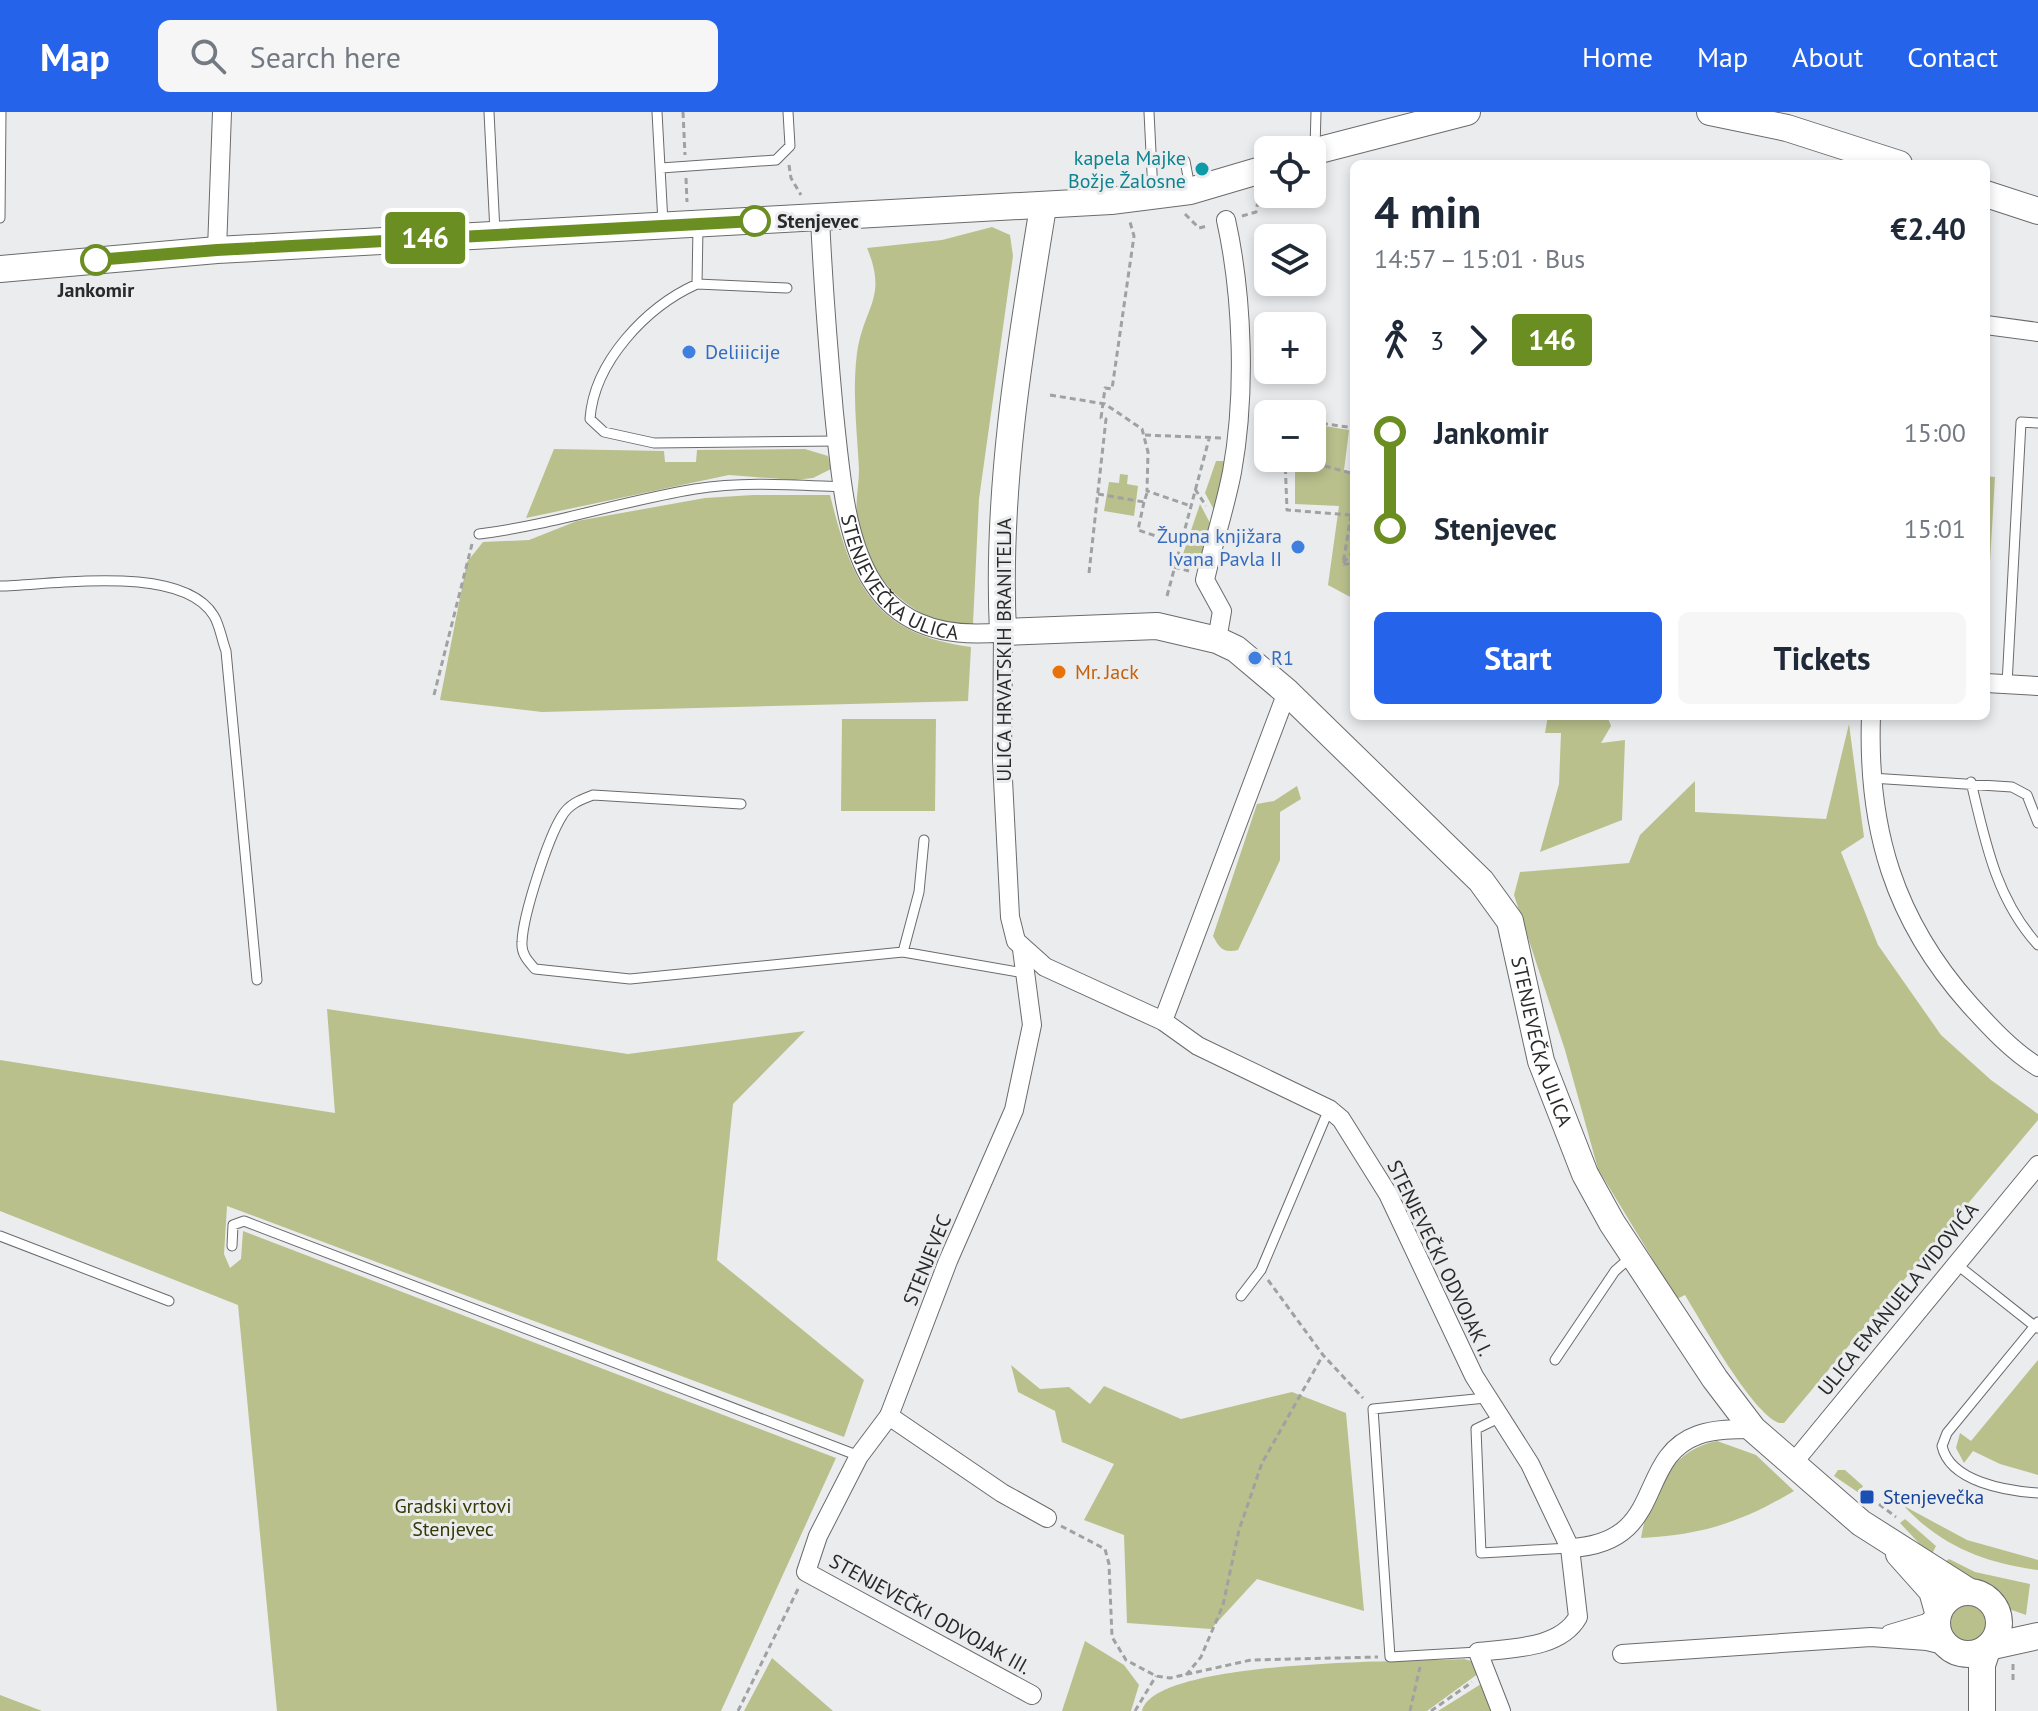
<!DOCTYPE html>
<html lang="en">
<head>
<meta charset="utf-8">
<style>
	body { margin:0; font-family:"PT Sans",sans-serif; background:#f6f6f7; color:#1f2937; height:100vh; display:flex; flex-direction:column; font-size:30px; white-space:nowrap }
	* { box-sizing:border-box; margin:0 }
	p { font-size:26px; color:#747a83 }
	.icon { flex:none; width:44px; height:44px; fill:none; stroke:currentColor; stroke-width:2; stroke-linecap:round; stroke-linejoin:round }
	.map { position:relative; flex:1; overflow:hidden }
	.details { position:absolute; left:1350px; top:48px; width:640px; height:560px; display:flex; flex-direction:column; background:#fff; border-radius:12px; box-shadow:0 4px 12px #0003 }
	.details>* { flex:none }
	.badge { padding:0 16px; border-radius:6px; font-size:28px; line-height:52px }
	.tools { position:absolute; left:1254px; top:24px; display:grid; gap:16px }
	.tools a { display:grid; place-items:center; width:72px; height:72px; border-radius:12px; background:#fff; box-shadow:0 4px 12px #0003; font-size:40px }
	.map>.badge { position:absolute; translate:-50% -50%; box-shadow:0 0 0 4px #fff }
	.legs { display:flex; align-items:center; gap:12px; height:88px; padding:0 24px; font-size:26px }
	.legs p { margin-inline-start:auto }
	.headline { display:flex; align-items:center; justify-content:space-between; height:136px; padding:0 24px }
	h1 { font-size:44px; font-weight:700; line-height:60px }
	.action { display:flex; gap:16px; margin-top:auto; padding:16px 24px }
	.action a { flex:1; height:92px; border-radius:12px; background:#2563eb; color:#fff; font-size:32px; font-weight:700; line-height:92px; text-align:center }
	.action a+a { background:#f6f6f7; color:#1f2937 }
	ul { padding:0 24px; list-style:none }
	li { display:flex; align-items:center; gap:28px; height:96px; font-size:30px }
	li i { display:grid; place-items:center; width:12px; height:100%; margin:0 10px; background:currentColor }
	li i::after { content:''; width:20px; height:20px; margin:-10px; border:6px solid; border-radius:50%; background:#fff }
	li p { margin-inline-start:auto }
	li:first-child i { background:linear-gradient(#0000 50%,currentColor 0) }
	li:last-child i { background:linear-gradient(currentColor 50%,#0000 0) }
	header { display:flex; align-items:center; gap:48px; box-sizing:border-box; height:112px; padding:0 40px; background:#2563eb; color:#fff }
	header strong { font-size:38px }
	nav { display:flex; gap:44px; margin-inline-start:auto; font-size:28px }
	.search { width:560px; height:72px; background:#f6f6f7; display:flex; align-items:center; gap:20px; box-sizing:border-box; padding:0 28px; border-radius:12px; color:#747a83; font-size:30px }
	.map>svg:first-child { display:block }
	.green { fill:#b9c08c }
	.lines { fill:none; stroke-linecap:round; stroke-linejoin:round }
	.lane-casing { stroke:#6a6b6d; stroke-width:11 }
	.street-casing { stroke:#6a6b6d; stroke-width:20 }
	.secondary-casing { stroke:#6a6b6d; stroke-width:28 }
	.path { stroke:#a0a1a2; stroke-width:3; stroke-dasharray:6 4; stroke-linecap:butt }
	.lane { stroke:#fff; stroke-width:9 }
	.street { stroke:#fff; stroke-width:18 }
	.secondary { stroke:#fff; stroke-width:26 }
	.line-1-casing { stroke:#fff; stroke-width:18 }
	.line-1 { stroke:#6b8e23; stroke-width:12 }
	.culture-dot { fill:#0f9aa8; stroke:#ebecee; stroke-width:3 }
	.stop-1-dot { fill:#fff; stroke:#6b8e23; stroke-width:4 }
	.shop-dot { fill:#3f7fe0; stroke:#ebecee; stroke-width:3 }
	.food-dot { fill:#e8710a; stroke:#ebecee; stroke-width:3 }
	.transit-dot { fill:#1a4fb4; stroke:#ebecee; stroke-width:3 }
	.labels { text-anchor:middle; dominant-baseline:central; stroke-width:6; stroke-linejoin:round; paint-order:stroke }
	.culture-label { font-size:20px; fill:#0d838f; stroke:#ebecee; text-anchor:end }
	.stop-label { font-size:20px; font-weight:bold; fill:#292a2a; stroke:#ebecee; text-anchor:start }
	.shop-label { font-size:20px; fill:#366cbe; stroke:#ebecee; text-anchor:start }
	.street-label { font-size:20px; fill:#292a2a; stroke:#ebecee }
	.food-label { font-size:20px; fill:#c56008; stroke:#ebecee; text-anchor:start }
	.transit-label { font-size:20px; fill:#164399; stroke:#ebecee; text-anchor:start }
	.park-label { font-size:20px; fill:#353905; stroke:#ebecee }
</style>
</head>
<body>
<header>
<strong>Map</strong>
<div class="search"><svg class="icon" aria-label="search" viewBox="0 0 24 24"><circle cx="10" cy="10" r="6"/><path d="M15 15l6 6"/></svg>Search here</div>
<nav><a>Home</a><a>Map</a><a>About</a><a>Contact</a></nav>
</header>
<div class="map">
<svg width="2038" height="1599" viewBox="0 0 2038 1599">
	<rect width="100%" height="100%" fill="#ebecee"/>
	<path class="green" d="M992 115 1010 123 1013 144 979 387 973 512C914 517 864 462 857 406 855 390 859 374 859 357 857 318 852 281 857 241 864 194 888 186 867 136L942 128Z
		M1312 312 1349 318 1344 358 1354 360V487L1328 473 1339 394 1295 392V346H1312Z
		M554 337 664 339 665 350H696L697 338 805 337 828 344 831 357 813 366 794 368 729 363 526 406Z
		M1216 349H1226L1214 398 1205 381Z
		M1120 362 1128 363 1127 372 1138 374 1134 404 1104 399 1109 370 1119 371Z
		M1986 364 1995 365 1990 450 1986 449Z
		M753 383H830C852 470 872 522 971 535L968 589 542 600 440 588 467 450 483 430 529 428 577 409 705 386Z
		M1200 392 1210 411 1200 452 1192 455 1183 442Z
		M1548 604H1607L1611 614 1601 631 1625 628 1622 708 1540 740 1559 672 1561 621H1545Z
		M842 607H936L935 699H841Z
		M1849 612 1864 725 1841 740 1878 833 1941 923 1991 968 2038 1002V1008L1784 1311H1779C1752 1301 1702 1211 1685 1183L1677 1187 1598 1057 1565 938 1514 783 1520 760 1629 751 1640 723 1695 669V700L1826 707Z
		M1297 674 1301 687 1280 700V748L1238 838C1223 841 1220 837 1213 824L1257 692 1274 689Z
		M327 897 628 942 805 919 733 992 717 1148 864 1268 844 1325 227 1094 224 1142 230 1156 241 1147 243 1119 836 1346 721 1599H277L238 1193 0 1099V948L335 1001Z
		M2038 1248V1363L2000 1352 1973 1339 1964 1351 1956 1336 1960 1321 1971 1329Z
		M1011 1253 1040 1277 1069 1275 1090 1292 1104 1274 1181 1307 1292 1280 1346 1301 1364 1499 1257 1467 1211 1517 1127 1511 1124 1423 1084 1408 1114 1352 1062 1330 1055 1299 1018 1280Z
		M1717 1329 1756 1343 1794 1379C1742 1410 1702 1423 1641 1426 1648 1383 1672 1337 1717 1329Z
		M1838 1358H1845L1863 1374 1859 1381 1834 1364Z
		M1904 1394 1967 1428 2038 1448V1458C1985 1451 1941 1434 1904 1394Z
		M1905 1407 1936 1434 1931 1444 1900 1411Z
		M1949 1447 1975 1460 2030 1472 2026 1503 2009 1497 1990 1475 1968 1469 1942 1452Z
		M1948 1510a20 20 0 1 1 40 0a20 20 0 1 1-40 0Z
		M1085 1529 1124 1553 1139 1573 1131 1599H1062Z
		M772 1546 833 1599H744Z
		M1464 1547 1471 1549 1479 1561 1427 1599H1142C1155 1546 1413 1550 1464 1547Z
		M1481 1572 1493 1599H1438Z
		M0 1583 42 1599H0Z"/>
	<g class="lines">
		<defs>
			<path id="lane" d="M489 0 495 120
				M657 0 663 111
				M1149 0 1153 81
				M1315 37 1316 0
				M1185 49 1190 75
				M661 56 776 48 790 34 788 0
				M0 106 1 0
				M698 116 697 172 787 176
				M697 172C646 195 594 250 590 307L604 320 654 331 837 329
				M479 422C552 413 622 389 695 377 744 369 794 373 843 375
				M0 474C53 473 182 451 214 504 220 514 222 529 226 539L257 868
				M2007 572 2021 310 2038 311
				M1871 666 2012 675 2027 683 2038 711
				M1971 670C1985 729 1996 787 2038 833
				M741 692 593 683C580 688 569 692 562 704 548 726 523 803 522 830 521 842 528 849 535 857L630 867 903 840 1024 861
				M903 840 919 780 924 728
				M0 1124 169 1189
				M232 1134 233 1113 244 1109 859 1344
				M1955 1151 2037 1216
				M1241 1184 1261 1158 1329 997
				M2038 1210 1947 1321 1942 1334C1950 1370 2007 1379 2038 1381
				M1555 1248 1615 1159 1631 1145
				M1499 1306 1476 1317 1481 1441 1570 1436
				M1478 1540 1390 1545 1373 1297 1486 1286"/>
			<g id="street">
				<path id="s1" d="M820 106C823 171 828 236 834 301 846 414 852 537 1003 520L1002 648 1010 805 1016 829 1045 855 1163 909 1198 934 1329 997 1341 1007 1388 1082 1474 1264 1530 1352 1570 1436 1578 1505C1560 1537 1511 1536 1478 1540L1501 1599"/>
				<path d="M217 138 222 0"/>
				<path d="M1986 213 2038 220"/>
				<path d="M1217 528 1222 499 1205 468C1213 432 1225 396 1232 360 1246 283 1243 185 1226 108"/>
				<path d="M1986 571 2038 574"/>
				<path d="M1871 604C1867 717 1894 808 1970 893 1990 915 2012 939 2038 955"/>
				<path d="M1022 837 1032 913 1014 998 948 1149 889 1304 859 1344 818 1424 806 1460 1032 1583"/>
				<path d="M1163 909 1287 580"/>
				<path d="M889 1304 1002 1381 1047 1406"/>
				<path d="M1794 1350 2038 1053"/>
				<path d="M1570 1436C1668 1431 1634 1346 1698 1323 1715 1317 1735 1317 1753 1317"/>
				<path d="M1890 1522 1927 1511 1938 1502"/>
				<path d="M1622 1542 1871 1525 1927 1529 1947 1534"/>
			</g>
			<g id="secondary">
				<path d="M1710 0 1787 16 1899 52"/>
				<path d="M1312 40 1467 0"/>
				<path d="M1986 82 2038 99"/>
				<path id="s2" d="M1043 95C1020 235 996 378 1003 520L1157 514 1217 528 1236 537 1287 580 1481 769 1510 809 1541 949 1585 1062 1612 1111 1715 1267 1753 1317 1861 1411 1968 1479"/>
				<path d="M0 157 217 138 1111 89 1190 79 1268 56"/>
				<path d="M1899 1442 1932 1479 1938 1500"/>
				<circle cx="1968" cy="1511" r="31"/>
				<path d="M1988 1535 2038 1524"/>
				<path d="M1982 1599V1553L1988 1535"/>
			</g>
		</defs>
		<use href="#lane" class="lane-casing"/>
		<use href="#street" class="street-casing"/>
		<use href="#secondary" class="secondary-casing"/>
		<path class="path" d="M683 0 685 43
			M789 53 791 66 801 83
			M686 66 687 90
			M1185 102 1199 116 1207 114
			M1242 104 1256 100 1259 83
			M1050 283 1105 292 1142 317 1148 340 1147 379 1191 394
			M1257 295H1267L1268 307
			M1312 310 1354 316
			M1145 323 1221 326
			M1285 346 1287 398 1351 403 1354 390
			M1296 346 1354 362
			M1195 377 1206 394
			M1098 382 1144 390 1147 381
			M1144 390 1138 418 1180 432
			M1351 403 1343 452H1354
			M1343 451 1354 439
			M1174 455 1189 459
			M1089 461 1106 307 1101 306 1105 276 1112 277 1134 124 1130 110
			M1167 484 1209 327
			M434 583 472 432
			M1268 1168 1323 1243 1363 1286
			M1863 1380 1896 1405
			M1061 1414 1105 1437 1109 1452 1112 1525 1126 1548 1156 1564 1170 1566 1251 1548 1378 1545
			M1186 1563 1201 1545 1223 1493 1239 1418 1262 1351 1323 1243
			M2013 1568V1550
			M738 1599 798 1477
			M1135 1599 1156 1564
			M1410 1599 1420 1555
			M1431 1599 1472 1570"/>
		<use href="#lane" class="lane"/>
		<use href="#street" class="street"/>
		<use href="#secondary" class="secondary"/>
	</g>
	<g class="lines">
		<defs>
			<path id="line-1" d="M96 148 217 138 755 109"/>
		</defs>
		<use href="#line-1" class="line-1-casing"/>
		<use href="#line-1" class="line-1"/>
	</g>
	<circle class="culture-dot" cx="1202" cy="57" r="8"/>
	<g class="stop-1-dot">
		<circle cx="755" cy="109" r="14"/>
		<circle cx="96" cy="148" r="14"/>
	</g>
	<g class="shop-dot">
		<circle cx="689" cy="240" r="8"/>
		<circle cx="1298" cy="435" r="8"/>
		<circle cx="1255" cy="546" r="8"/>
	</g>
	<circle class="food-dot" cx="1059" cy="560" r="8"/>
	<rect class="transit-dot" x="1859" y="1377" width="16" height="16" rx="4"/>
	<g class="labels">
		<g class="culture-label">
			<text x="1186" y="46">kapela Majke<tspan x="1186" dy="23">Božje Žalosne</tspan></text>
		</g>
		<g class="stop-label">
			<text x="777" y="109">Stenjevec</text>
			<text x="96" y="178" text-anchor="middle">Jankomir</text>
		</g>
		<g class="shop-label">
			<text x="705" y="240">Deliiicije</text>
			<text x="1282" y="424" text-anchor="end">Župna knjižara<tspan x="1282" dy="23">Ivana Pavla II</tspan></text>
			<text x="1271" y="546">R1</text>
		</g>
		<g class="street-label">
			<text stroke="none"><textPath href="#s1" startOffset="386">STENJEVEČKA ULICA</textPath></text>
			<text transform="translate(1004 538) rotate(-90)">ULICA HRVATSKIH BRANITELJA</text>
			<text stroke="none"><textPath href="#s2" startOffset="1176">STENJEVEČKA ULICA</textPath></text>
			<text transform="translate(1440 1146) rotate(64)">STENJEVEČKI ODVOJAK I.</text>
			<text transform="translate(927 1148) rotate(-68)">STENJEVEC</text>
			<text transform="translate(1898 1187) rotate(-51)">ULICA EMANUELA VIDOVIĆA</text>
			<text transform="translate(930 1502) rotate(29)">STENJEVEČKI ODVOJAK III.</text>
		</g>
		<g class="food-label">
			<text x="1075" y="560">Mr. Jack</text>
		</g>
		<g class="transit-label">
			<text x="1883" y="1385">Stenjevečka</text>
		</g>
		<g class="park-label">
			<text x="453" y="1394">Gradski vrtovi<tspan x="453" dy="23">Stenjevec</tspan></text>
		</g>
	</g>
</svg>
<div class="tools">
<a><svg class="icon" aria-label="locate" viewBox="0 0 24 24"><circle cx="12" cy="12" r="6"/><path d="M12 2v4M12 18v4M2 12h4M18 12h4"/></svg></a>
<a><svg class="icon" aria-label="layers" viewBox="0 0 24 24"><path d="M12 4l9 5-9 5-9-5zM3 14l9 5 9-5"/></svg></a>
<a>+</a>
<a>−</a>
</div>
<b class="badge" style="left:425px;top:126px;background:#6b8e23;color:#fff">146</b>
<section class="details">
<div class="headline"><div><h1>4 min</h1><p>14:57 – 15:01 · Bus</p></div><b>€2.40</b></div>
<div class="legs"><svg class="icon" aria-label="walk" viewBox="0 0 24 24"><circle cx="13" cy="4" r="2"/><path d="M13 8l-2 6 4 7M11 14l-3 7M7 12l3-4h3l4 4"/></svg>3<svg class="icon" aria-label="forward" viewBox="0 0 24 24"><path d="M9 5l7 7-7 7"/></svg><b class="badge" style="background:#6b8e23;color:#fff">146</b></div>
<ul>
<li><i style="color:#6b8e23"></i><b>Jankomir</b><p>15:00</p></li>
<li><i style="color:#6b8e23"></i><b>Stenjevec</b><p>15:01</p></li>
</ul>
<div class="action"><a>Start</a><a>Tickets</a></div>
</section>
</div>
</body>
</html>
